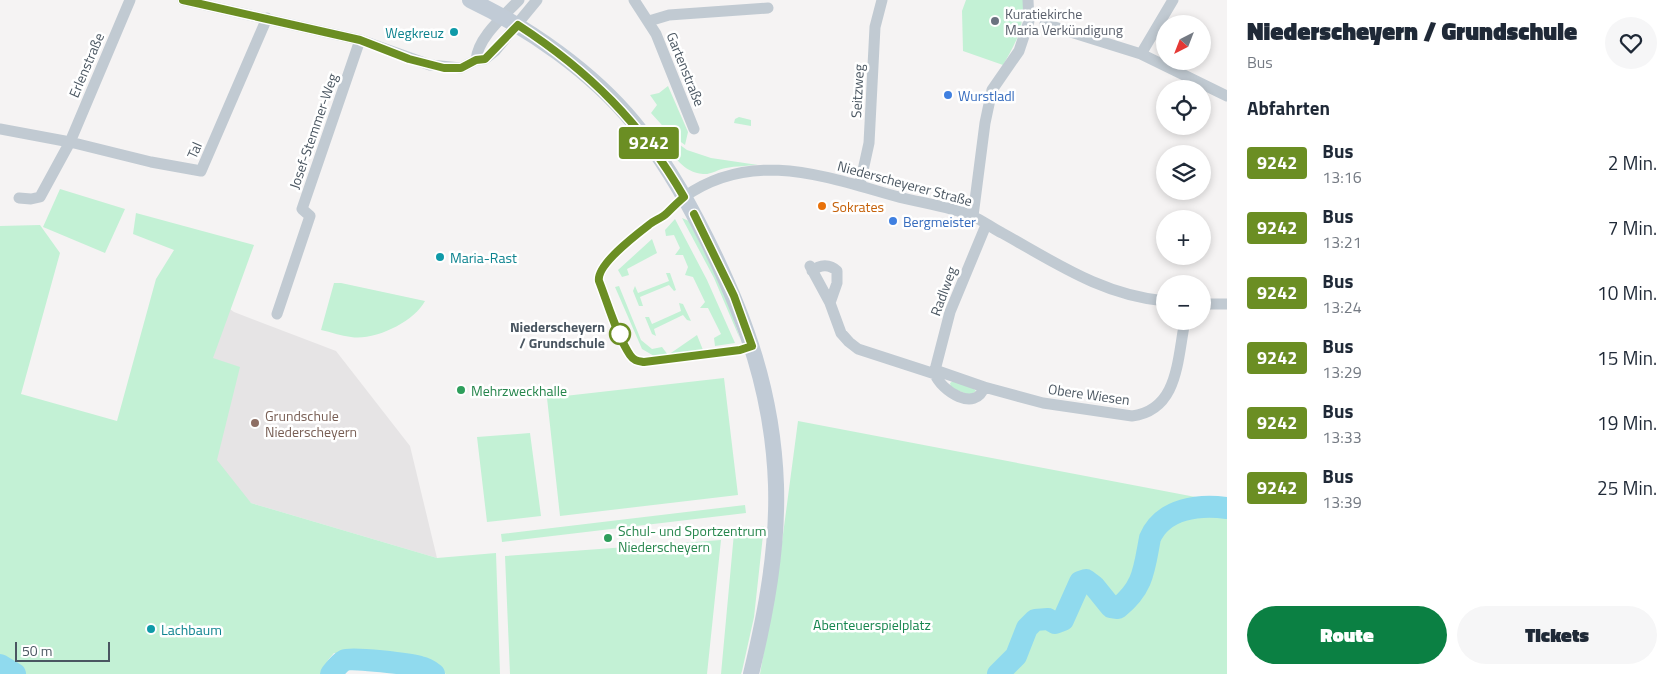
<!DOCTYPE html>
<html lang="de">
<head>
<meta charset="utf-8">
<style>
	body { margin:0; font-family:"Titillium Web",sans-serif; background:#f6f6f7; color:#1f2937; height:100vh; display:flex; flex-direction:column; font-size:19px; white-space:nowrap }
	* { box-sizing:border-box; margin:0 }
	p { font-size:16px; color:#747a83 }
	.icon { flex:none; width:28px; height:28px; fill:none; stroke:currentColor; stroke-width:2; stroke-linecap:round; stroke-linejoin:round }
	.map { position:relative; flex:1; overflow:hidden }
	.side { display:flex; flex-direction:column; background:#fff; width:450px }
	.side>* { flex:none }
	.badge { padding:0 10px; border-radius:4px; font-size:18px; line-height:32px }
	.needle { width:32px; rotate:222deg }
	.fabs { position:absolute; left:1156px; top:15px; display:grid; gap:10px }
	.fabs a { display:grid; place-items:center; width:55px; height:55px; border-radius:50%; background:#fff; box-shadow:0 2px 8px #0003; font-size:25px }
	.scale { position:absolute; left:15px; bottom:12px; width:95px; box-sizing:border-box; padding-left:5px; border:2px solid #4a5661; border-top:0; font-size:14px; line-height:18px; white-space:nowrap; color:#4a5661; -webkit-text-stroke:4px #fff; paint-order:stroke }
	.map>.badge { position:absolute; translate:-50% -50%; box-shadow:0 0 0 2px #fff }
	h2 { padding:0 20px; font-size:19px; line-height:45px }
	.round { display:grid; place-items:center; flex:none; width:52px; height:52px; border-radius:26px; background:#f6f6f7 }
	.overview { display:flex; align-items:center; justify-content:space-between; height:85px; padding:0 20px }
	h1 { font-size:24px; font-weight:800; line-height:38px }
	.button { display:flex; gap:10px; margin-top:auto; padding:10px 20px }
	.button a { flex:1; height:58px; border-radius:30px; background:#0b8043; color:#fff; font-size:20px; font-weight:800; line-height:58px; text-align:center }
	.button a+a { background:#f6f6f7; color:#1f2937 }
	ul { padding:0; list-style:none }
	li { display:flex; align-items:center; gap:15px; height:65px; padding:0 20px }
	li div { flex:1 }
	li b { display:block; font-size:19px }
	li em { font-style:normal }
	li .badge { min-width:55px; font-weight:700; text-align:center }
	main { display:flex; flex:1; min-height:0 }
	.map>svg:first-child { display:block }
	.education { fill:#e6e4e5 }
	.green { fill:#c3f1d5 }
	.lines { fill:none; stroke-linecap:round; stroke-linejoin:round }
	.river { stroke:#90daee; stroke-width:22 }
	.minor { stroke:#c1cad2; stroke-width:11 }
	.secondary { stroke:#c1cbd6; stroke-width:16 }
	.line-casing { stroke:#fff; stroke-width:11 }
	.line { stroke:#6b8e23; stroke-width:8 }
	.worship-dot { fill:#6b7280; stroke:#fff; stroke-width:2 }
	.culture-dot { fill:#0f9aa8; stroke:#fff; stroke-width:2 }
	.shop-dot { fill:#3f7fe0; stroke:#fff; stroke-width:2 }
	.food-dot { fill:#e8710a; stroke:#fff; stroke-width:2 }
	.stop-dot { fill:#fff; stroke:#6b8e23; stroke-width:2.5 }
	.leisure-dot { fill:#2e9e5b; stroke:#fff; stroke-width:2 }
	.education-dot { fill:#8d6e63; stroke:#fff; stroke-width:2 }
	.labels { text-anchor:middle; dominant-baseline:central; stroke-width:5; stroke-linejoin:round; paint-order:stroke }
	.worship-label { font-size:14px; fill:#5b616d; stroke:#fff; text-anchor:start }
	.culture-label { font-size:14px; fill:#0d838f; stroke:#fff; text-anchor:start }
	.street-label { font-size:14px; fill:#4a5661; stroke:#fff }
	.shop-label { font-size:14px; fill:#366cbe; stroke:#fff; text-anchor:start }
	.food-label { font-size:14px; fill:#c56008; stroke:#fff; text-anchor:start }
	.stop-label { font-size:14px; font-weight:bold; fill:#4a5661; stroke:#fff; text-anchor:end }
	.leisure-label { font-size:14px; fill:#27864d; stroke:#fff; text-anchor:start }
	.education-label { font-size:14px; fill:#785e54; stroke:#fff; text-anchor:start }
	.park-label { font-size:14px; fill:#17864f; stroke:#fff }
</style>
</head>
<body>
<main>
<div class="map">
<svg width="1227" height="674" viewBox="0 0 1227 674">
	<rect width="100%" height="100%" fill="#f5f3f3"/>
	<path class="education" d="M170 265 234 312 336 351 410 446 437 558 251 503 128 400Z"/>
	<path class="green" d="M966 0H1023C1024 28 1017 41 1003 65L963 51 962 11Z
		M668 86 688 132 685 145 670 134 651 113 657 105 650 95 659 93Z
		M739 117 751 120V126L734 123 735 119Z
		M669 137 687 150 711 158 758 165C747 166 736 166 726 168 719 169 710 175 703 174 684 173 672 155 664 139Z
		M60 189 125 209 105 253 43 227Z
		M136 213 254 245 213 358 240 367 217 460 251 503 437 558 496 553 500 674H446L431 663 427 674H422L411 665 394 663 364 653 349 655 334 653 328 660 324 674H0V226L40 225 60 253 21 394 117 421 156 279 174 250 133 234Z
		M682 218 689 221 728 300 740 339 714 278Z
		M675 219 707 280 735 343 715 346 714 338 721 334 708 308H700L705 302 693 277 685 275 688 267 683 255H675L680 248 674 235 666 236 665 230Z
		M652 239 657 253 627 269 629 275 622 277 618 270Z
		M666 273H670L676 290 674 291 669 285 640 297 643 306H639L633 291 635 286 638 293 669 281Z
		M334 283H341L425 301C414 322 374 341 351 337 341 336 331 332 321 330Z
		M619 286 641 340 652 349 662 347 668 355 697 335 703 350 654 356 642 349 615 287Z
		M679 303 683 304 691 321 687 320 683 315 654 329 656 336 652 334 645 317H649L652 324 681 311Z
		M724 378 738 495 560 516 547 398Z
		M953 381 973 388 976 391 970 395 951 388 950 383Z
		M798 421 1227 503V674H760L780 557Z
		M530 433 541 516 487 522 477 437Z
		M745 505 746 513 502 542 501 534Z
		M764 526 754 617 742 671 741 674H721L734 533Z
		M721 540 707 674H510L505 556Z"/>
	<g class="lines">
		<path class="river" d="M0 665 15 674
			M331 674C335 669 339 663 345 660 351 657 411 664 420 667 425 668 429 670 434 674
			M998 674 1016 656 1027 628 1035 620 1048 619 1055 623 1063 620 1080 582 1086 580 1094 586 1111 607 1118 608C1144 587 1144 569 1150 538 1163 508 1200 504 1227 508"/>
		<path class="minor" d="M183 0 360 40 430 65 461 68 476 60 485 59 495 51 537 0
			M634 0 656 34 694 129
			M649 21 669 15 768 8
			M1045 24 1141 54 1173 0
			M1141 54 1227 96
			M476 60C478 37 504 16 519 0
			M0 129 70 142 130 0
			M860 184 869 143 875 27 882 0
			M684 197C752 149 823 176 895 196 920 203 949 206 972 216 982 220 992 228 1002 233 1056 263 1102 295 1165 301
			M19 198 31 199 40 197 70 142 151 162 201 171 267 18
			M973 216 985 123 992 90 1019 51 1029 21 1028 0
			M810 266 830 303 841 333 849 342 858 349 935 374C941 391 976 413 984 387L935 370V374
			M812 271C820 264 830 264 837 271V283L830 303
			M1202 304H1227
			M277 314 310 216 302 209 360 40
			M935 370 950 312 986 225
			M984 387 1043 403 1132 416C1179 410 1177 359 1185 321"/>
		<path class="secondary" d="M470 0C529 28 592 72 634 123 663 158 686 198 706 238 746 318 773 394 776 485 778 549 766 612 751 674"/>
	</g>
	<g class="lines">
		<defs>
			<path id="line" d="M183 0 360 40 409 59 444 68H461L476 60 485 59 518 25C589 71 642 124 684 197 678 202 672 208 667 213 662 218 655 220 650 224 637 234 596 265 599 281 608 304 617 336 630 355 634 361 638 361 644 362L740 350 752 346 734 296 694 214"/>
		</defs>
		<use href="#line" class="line-casing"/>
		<use href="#line" class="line"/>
	</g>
	<circle class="worship-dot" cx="995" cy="21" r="5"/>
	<g class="culture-dot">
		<circle cx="454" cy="32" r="5"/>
		<circle cx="440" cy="257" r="5"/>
		<circle cx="151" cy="629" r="5"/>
	</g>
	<g class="shop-dot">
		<circle cx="948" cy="95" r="5"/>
		<circle cx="893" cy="221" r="5"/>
	</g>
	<circle class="food-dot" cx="822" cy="206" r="5"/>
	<circle class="stop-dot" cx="620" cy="334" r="10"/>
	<g class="leisure-dot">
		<circle cx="461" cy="390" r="5"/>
		<circle cx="608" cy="538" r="5"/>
	</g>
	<circle class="education-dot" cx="255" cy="423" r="5"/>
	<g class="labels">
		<g class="worship-label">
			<text x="1005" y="13">Kuratiekirche<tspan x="1005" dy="16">Maria Verkündigung</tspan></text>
		</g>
		<g class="culture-label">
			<text x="444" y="32" text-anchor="end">Wegkreuz</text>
			<text x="450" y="257">Maria-Rast</text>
			<text x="161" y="629">Lachbaum</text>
		</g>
		<g class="street-label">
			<text transform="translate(86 65) rotate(-67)">Erlenstraße</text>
			<text transform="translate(686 69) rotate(68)">Gartenstraße</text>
			<text transform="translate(857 91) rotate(-87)">Seitzweg</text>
			<text transform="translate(313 131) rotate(-71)">Josef-Stemmer-Weg</text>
			<text transform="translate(194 150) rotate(-66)">Tal</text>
			<text transform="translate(905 183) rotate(15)">Niederscheyerer Straße</text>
			<text transform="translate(943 291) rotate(-70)">Radlweg</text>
			<text transform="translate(1089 394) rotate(8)">Obere Wiesen</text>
		</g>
		<g class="shop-label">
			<text x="958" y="95">Wurstladl</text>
			<text x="903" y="221">Bergmeister</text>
		</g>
		<g class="food-label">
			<text x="832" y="206">Sokrates</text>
		</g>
		<g class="stop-label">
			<text x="605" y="326">Niederscheyern<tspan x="605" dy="16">/ Grundschule</tspan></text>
		</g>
		<g class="leisure-label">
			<text x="471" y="390">Mehrzweckhalle</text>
			<text x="618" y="530">Schul- und Sportzentrum<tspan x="618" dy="16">Niederscheyern</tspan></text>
		</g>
		<g class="education-label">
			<text x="265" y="415">Grundschule<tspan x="265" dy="16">Niederscheyern</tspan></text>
		</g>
		<g class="park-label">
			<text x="872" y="624">Abenteuerspielplatz</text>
		</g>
	</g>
</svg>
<div class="fabs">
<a><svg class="needle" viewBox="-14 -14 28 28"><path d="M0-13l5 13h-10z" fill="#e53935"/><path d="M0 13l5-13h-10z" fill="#747a83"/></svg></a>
<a><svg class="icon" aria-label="locate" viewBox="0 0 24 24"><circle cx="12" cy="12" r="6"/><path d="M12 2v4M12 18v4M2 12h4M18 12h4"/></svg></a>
<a><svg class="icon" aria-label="layers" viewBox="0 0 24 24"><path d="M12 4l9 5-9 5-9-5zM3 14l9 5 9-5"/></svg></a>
<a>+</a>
<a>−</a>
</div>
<div class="scale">50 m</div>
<b class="badge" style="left:649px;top:143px;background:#6b8e23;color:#fff">9242</b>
</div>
<section class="side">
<div class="overview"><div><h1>Niederscheyern / Grundschule</h1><p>Bus</p></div><a class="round"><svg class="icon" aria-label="heart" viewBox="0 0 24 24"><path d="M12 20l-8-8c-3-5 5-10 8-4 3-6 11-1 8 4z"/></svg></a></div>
<h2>Abfahrten</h2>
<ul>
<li><span class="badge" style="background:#6b8e23;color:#fff">9242</span><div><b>Bus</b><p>13:16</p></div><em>2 Min.</em></li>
<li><span class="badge" style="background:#6b8e23;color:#fff">9242</span><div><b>Bus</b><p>13:21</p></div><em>7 Min.</em></li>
<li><span class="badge" style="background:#6b8e23;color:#fff">9242</span><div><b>Bus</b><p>13:24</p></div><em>10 Min.</em></li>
<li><span class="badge" style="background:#6b8e23;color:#fff">9242</span><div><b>Bus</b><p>13:29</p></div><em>15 Min.</em></li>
<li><span class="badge" style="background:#6b8e23;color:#fff">9242</span><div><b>Bus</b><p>13:33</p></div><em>19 Min.</em></li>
<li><span class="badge" style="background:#6b8e23;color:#fff">9242</span><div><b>Bus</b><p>13:39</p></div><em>25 Min.</em></li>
</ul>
<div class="button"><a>Route</a><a>Tickets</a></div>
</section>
</main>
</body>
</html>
